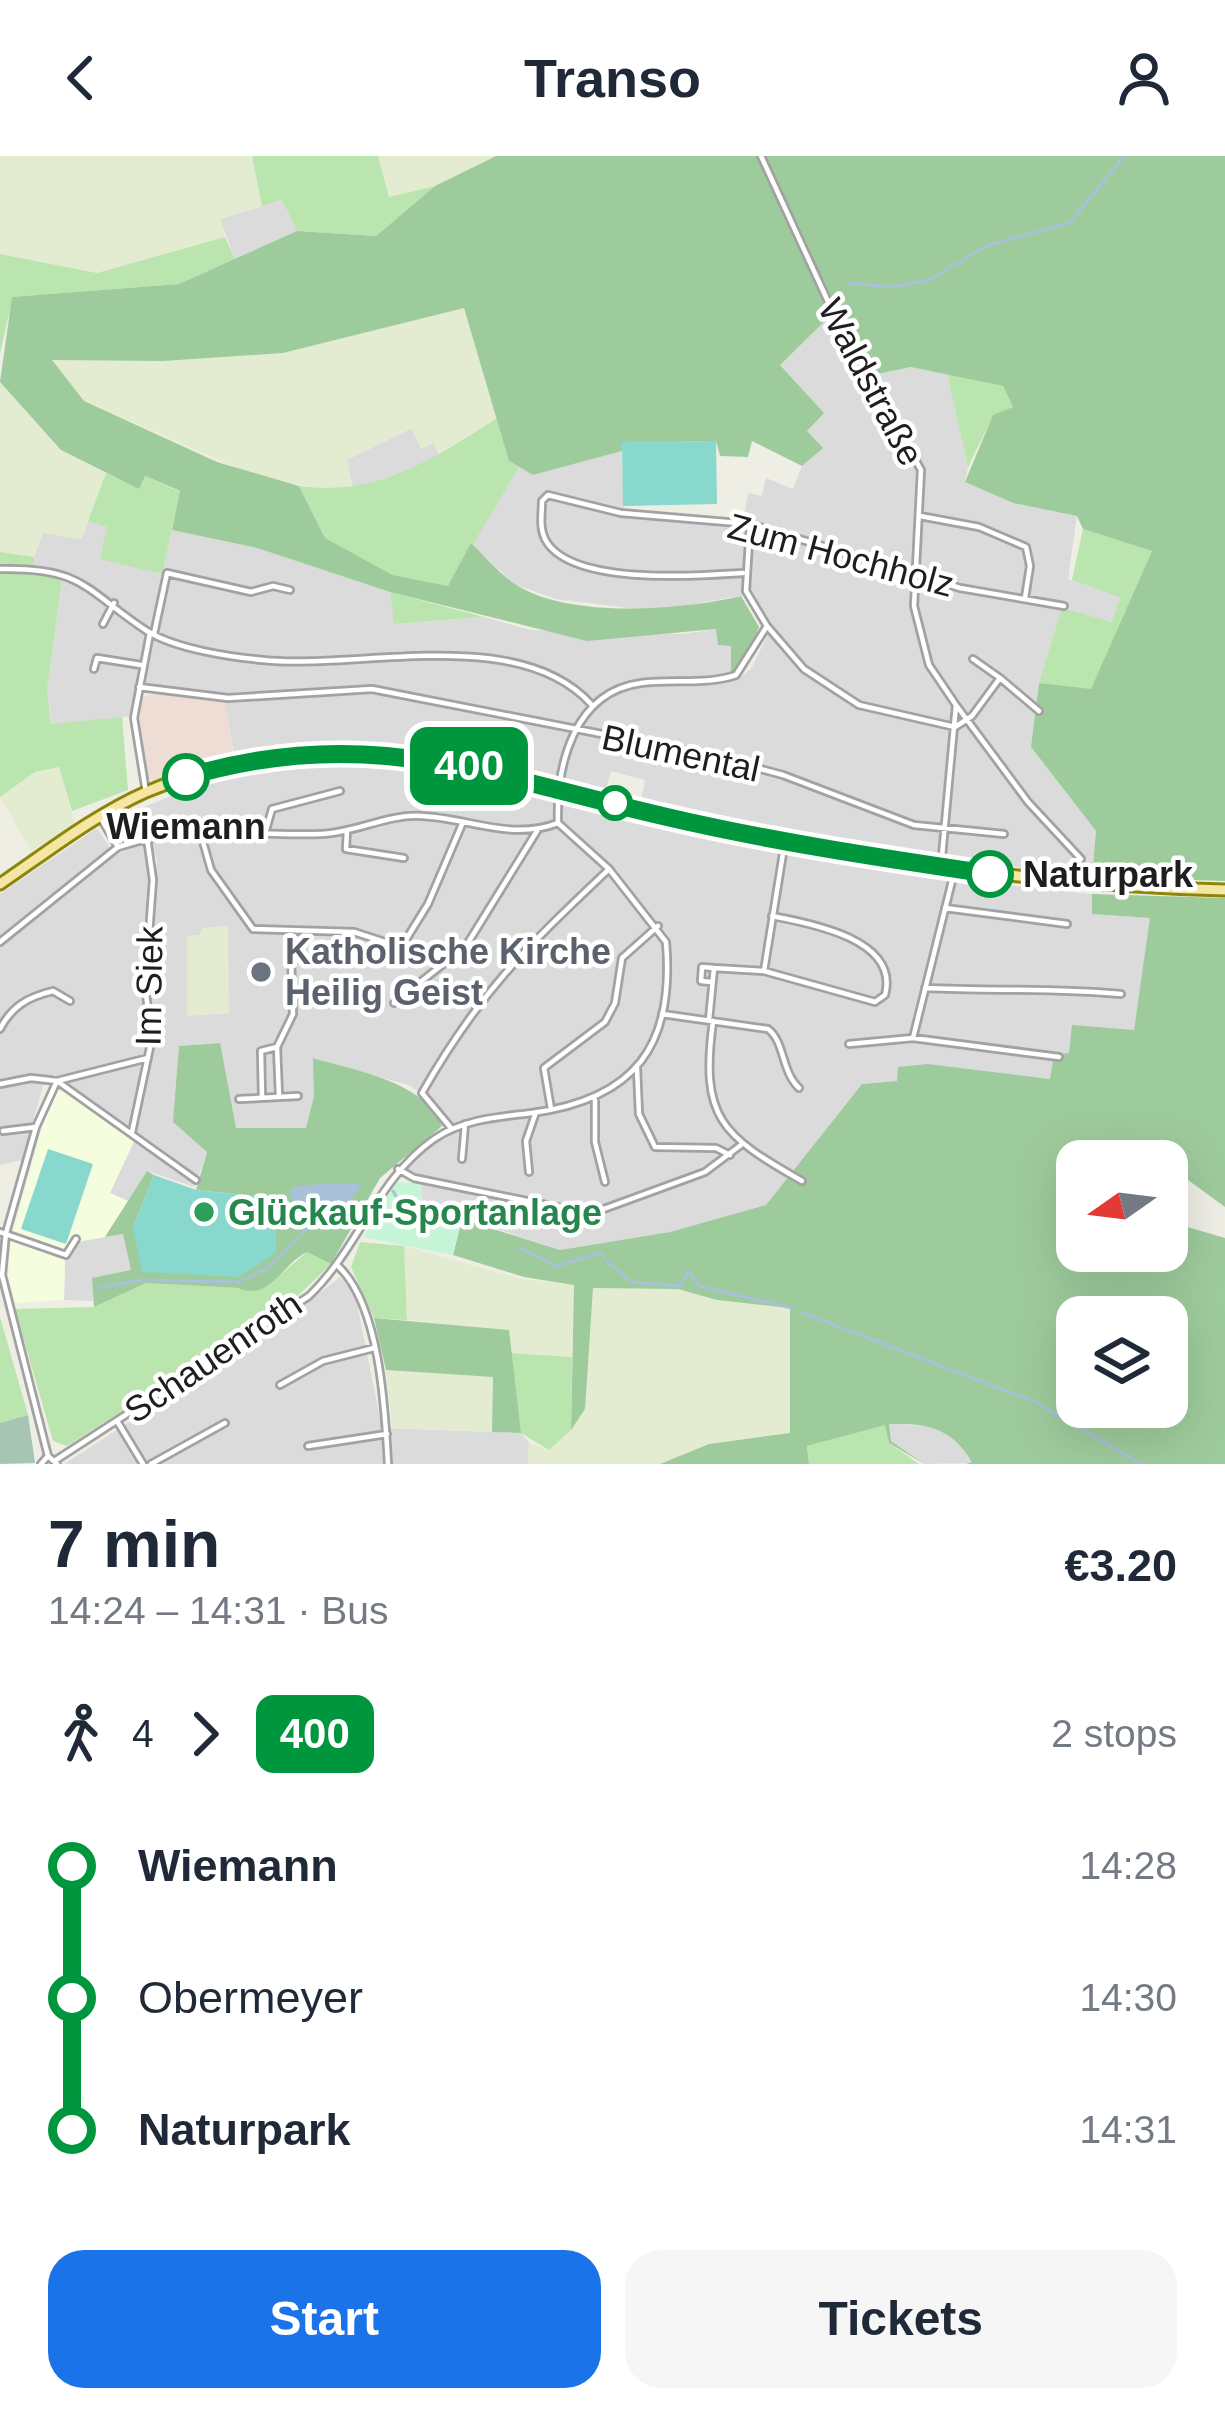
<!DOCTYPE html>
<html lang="en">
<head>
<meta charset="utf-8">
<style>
	body { margin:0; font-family:Arial,sans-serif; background:#f6f6f7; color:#1f2937; height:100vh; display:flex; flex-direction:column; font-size:45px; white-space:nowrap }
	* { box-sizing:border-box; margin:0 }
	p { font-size:39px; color:#747a83 }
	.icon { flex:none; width:66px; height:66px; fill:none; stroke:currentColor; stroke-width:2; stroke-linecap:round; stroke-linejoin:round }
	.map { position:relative; height:1308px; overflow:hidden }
	.drawer { display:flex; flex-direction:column; background:#fff; flex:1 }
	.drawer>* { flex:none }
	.badge { padding:0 24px; border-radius:18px; font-size:42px; line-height:78px }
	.needle { width:78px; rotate:256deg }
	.buttons { position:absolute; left:1056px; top:984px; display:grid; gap:24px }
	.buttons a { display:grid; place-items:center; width:132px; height:132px; border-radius:24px; background:#fff; box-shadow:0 12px 48px #0002; font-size:60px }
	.map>.badge { position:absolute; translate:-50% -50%; box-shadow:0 0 0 6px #fff }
	.legs { display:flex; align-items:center; gap:18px; height:132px; padding:0 48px; font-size:39px }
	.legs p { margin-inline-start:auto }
	.overview { display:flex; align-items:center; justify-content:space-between; height:204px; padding:0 48px }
	h1 { font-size:66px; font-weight:600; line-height:90px }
	.button { display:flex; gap:24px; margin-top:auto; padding:24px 48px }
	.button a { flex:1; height:138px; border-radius:36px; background:#1a73e8; color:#fff; font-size:48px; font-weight:600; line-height:138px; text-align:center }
	.button a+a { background:#f6f6f7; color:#1f2937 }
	ul { padding:0 48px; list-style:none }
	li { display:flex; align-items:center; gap:42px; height:132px; font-size:45px }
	li i { display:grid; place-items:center; width:18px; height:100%; margin:0 15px; background:currentColor }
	li i::after { content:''; width:30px; height:30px; margin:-15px; border:9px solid; border-radius:50%; background:#fff }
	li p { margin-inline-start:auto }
	li:first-child i { background:linear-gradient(#0000 50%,currentColor 0) }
	li:last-child i { background:linear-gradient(currentColor 50%,#0000 0) }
	header { display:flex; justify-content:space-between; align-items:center; height:156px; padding:0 48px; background:#fff; font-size:54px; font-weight:600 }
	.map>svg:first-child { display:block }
	.residential { fill:#dcdbdb; fill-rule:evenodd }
	.commercial { fill:#eeddd5 }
	.education { fill:#f5fddf }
	.farmland { fill:#e3ecd1 }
	.grass { fill:#bae5ae }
	.forest { fill:#9ecb9c; fill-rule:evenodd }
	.cemetery { fill:#a7c5b4 }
	.park { fill:#c5f5d6 }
	.pitch { fill:#88d8ce }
	.water { fill:#a8c1d9 }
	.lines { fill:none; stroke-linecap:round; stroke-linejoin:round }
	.stream { stroke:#a8c1d9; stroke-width:3 }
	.minor-casing { stroke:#a2a2a2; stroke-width:10 }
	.primary-casing { stroke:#8d850b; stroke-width:15 }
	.minor { stroke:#fff; stroke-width:4.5 }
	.primary { stroke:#f5e7a3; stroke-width:9 }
	.line-1-casing { stroke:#fff; stroke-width:27 }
	.line-1 { stroke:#00963e; stroke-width:18 }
	.stop-1-dot { fill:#fff; stroke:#00963e; stroke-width:6 }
	.worship-dot { fill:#6b7280; stroke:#fff; stroke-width:4.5 }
	.leisure-dot { fill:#2e9e5b; stroke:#fff; stroke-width:4.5 }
	.labels { text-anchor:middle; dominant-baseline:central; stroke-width:9; stroke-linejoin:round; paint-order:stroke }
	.street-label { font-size:36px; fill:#1e1e1e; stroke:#fff }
	.stop-label { font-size:36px; font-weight:bold; fill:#1e1e1e; stroke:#fff }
	.worship-label { font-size:36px; font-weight:bold; fill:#5b616d; stroke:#fff; text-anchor:start }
	.leisure-label { font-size:36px; font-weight:bold; fill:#27864d; stroke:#fff; text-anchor:start }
</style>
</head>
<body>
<header><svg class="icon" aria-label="back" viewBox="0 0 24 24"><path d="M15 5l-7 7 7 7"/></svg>Transo<svg class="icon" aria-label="person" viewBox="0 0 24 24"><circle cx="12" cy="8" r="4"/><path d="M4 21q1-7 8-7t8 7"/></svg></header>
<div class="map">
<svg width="1225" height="1308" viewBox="0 0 1225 1308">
	<rect width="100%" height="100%" fill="#eeeee5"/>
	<path class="residential" d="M282 44 297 75 235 103 220 63Z
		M835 154 872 219 911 211 947 218 968 311 965 326 1013 347 1077 360 1068 423 1120 440 1113 466 1062 453 1039 527 1031 591 1096 675 1092 721 879 693 640 649 645 624 611 615 604 640 421 591 333 586 234 599 223 538 136 527 131 560 52 569 47 534 62 425 33 417 34 401 43 377 81 383 88 365 108 370 161 418 172 374 257 392 390 436 395 468 484 461 530 474 683 478 717 473 731 490V524L737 523 751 513 772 470 751 438 654 455 556 443 514 428 471 387 519 311 533 319 622 295 624 359 742 371 748 337 762 340 766 322 793 333 802 310 822 292 807 275 823 257 780 209Z
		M412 272 434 287 439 299 418 312 353 332 347 304Z
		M311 605 424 610 739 686 958 724 1092 738 1093 758 1151 762 1134 875 1069 898 1050 923 928 908 897 925 862 928 766 1049 670 1076 560 1094 447 1056 423 1054 420 1022 408 1017 407 1009 455 973 428 940 408 929 314 902V940L306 972H235L219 887 179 890 207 995 195 1031 147 1015 128 1045 110 1037 138 977 55 918 43 930 22 1004 0 1009V738L97 672 115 699 142 687 146 691 152 767 157 705 150 678 121 685 112 664 218 621ZM199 779 229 857 187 859V780Z
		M123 1078 131 1114 93 1122V1145L64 1144 65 1104 77 1086Z
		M340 1121 355 1138 382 1272 521 1277 529 1287 528 1308H64L277 1171Z
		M889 1267 941 1272 959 1283 973 1307 924 1308 891 1285Z"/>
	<path class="commercial" d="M160 537 225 544 233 599 154 625 147 622 139 571 141 541Z"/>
	<path class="education" d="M64 934 136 981 110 1037 128 1045 105 1081 77 1086 65 1104 64 1144 15 1147 8 1121 10 1086 45 961 56 936Z"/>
	<path class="farmland" d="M0 0H252L262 50 221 63 225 81 97 117 0 98Z
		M378 0H496L435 30 388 41Z
		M465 152 499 260 439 299 434 287 421 293 411 272 347 304 353 332 337 335 260 322 84 245 51 203 163 205 283 197Z
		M0 226 61 294 106 317 82 383 43 377 34 401 0 396Z
		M59 611 75 669 31 695 0 641 35 616Z
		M228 770 229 857 187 860V780L199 779 202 772Z
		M404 1090 521 1123 574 1128 572 1201 510 1197 508 1174 407 1164Z
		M592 1132 678 1133 717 1144 790 1152V1278L709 1288 660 1308H528L529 1287 549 1294 585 1253Z
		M386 1214 493 1221 492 1276 392 1272Z"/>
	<path class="grass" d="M252 0H378L389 41 435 30 376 80 297 75 282 44 262 50Z
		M225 81 235 103 179 128 13 141 0 197V98L97 117Z
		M947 218 1003 230 1013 251 993 260 968 311Z
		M497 262 509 305 519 311 448 430 393 419 325 382 299 330C378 341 433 303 497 262Z
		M106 317 138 332 145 320 180 336 162 418 100 403 107 371 88 365Z
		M1083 373 1152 395 1091 534 1039 527 1062 452 1112 466 1120 441 1072 424Z
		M0 396 34 401V417L62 424 47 534 51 568 122 561 128 634 72 655 59 611 35 616 0 641Z
		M390 436 484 461 394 468Z
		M360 1086 404 1090 407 1164 374 1162 351 1111Z
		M307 1096 331 1108 285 1152 67 1290 53 1285 15 1153 94 1151 146 1127 238 1132 280 1119Z
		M0 1161 28 1259 0 1267Z
		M510 1197 572 1201 571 1274 549 1294 521 1277Z
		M886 1268 889 1287 919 1308H809L807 1290Z"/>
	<path class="forest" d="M496 0H1225V725L1092 721 1096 675 1031 591 1039 527 1091 533 1152 395 1083 373 1077 360 1013 347 965 326 993 259 1013 251 1003 230 911 211 872 219 835 155 780 209 824 257 807 275 823 292 802 310 752 285 748 301 720 300 716 285 622 287V295L533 319 509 305 464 152 283 197 163 205 52 204 84 245 217 306 299 330 325 382 393 419 448 430 471 387C484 399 497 415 512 426 564 464 682 454 741 440L759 471 744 507 731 516V490L718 489 716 473 587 485 390 436 257 392 172 374 180 335 145 320 139 333 61 294 0 226 12 141 179 128 297 75 376 80 435 30Z
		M1092 738 1225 742V1051L1188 1024 1167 1061V1005H1077V1095H1167V1065L1225 1082V1308H966L972 1306C952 1272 928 1267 889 1268L891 1285 924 1308 889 1287 885 1269 807 1290 809 1308H660L709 1288 790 1277V1152L717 1144 678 1133 593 1132 585 1253 571 1274 574 1129 524 1121 453 1099 462 1063 560 1094 670 1076 766 1049 862 928 897 925 898 911 928 908 1050 923 1054 898 1069 897 1072 869 1134 874 1150 762 1092 758ZM1077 1161H1167V1251H1077Z
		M220 887 236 972H306L314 940 313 902C356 915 424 925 442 970L380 1022 331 1108 307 1096C282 1108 269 1146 238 1132L146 1127 94 1151 92 1122 131 1114 123 1078 105 1081 147 1015 154 1019 133 1071 263 1041 196 1034 207 996 173 966 179 890Z
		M374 1162 509 1174 521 1277 492 1276 493 1221 386 1214Z"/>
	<path class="cemetery" d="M28 1259 35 1307 0 1308V1267Z"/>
	<path class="park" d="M395 1026 420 1027 423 1053 462 1063 453 1099 363 1081Z"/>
	<path class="pitch" d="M716 285 717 348 623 350 622 286Z
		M48 993 93 1008 66 1088 21 1073Z
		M154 1019 196 1034 263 1041 276 1076V1097L239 1121 142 1116 133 1071Z"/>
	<path class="water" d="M328 1027H362L337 1067 316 1074 299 1061 290 1038 293 1031Z"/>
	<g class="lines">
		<path class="stream" d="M848 127 892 131 929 124 988 89 1070 67 1124 0
			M393 1035 406 1057 423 1066
			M302 1077 310 1070
			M519 1092 556 1110 600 1097 604 1101
			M607 1105 631 1126 680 1130 688 1115 699 1130 792 1152
			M98 1132 140 1124 239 1126 269 1111 299 1081
			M803 1157 1035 1246 1141 1308"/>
		<defs>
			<path id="minor" d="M761 0 837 165 921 314 914 450 929 509 956 549 941 711
				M920 360 979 371 1026 391 1030 410 1025 442
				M750 368 746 435 767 470 804 513 859 549 955 571
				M0 413C84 411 86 435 147 475 176 493 230 501 263 504 360 514 518 468 591 548
				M743 417C697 420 569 430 545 383 539 371 542 358 542 345L548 339 621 357 750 368 960 432 1064 450
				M103 468 114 447
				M154 478 167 417 251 436 273 430 290 434
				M973 503 1000 522
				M94 513 97 502 141 509
				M139 531 228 542 372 533 709 599 783 619 914 669 1004 678
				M956 549 1028 646 1081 703
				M955 571 972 560 1000 522 1039 555
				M146 636 134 562 150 477
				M266 674 272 653 340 635
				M347 674 346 693 404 702
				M200 675 211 714 253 773 354 776 446 806
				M118 691C198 665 243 681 321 678 355 677 387 658 421 660 469 662 511 685 558 667
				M945 752 1067 768
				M0 786 118 691 100 661
				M402 790 428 748 463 666
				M764 815 785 685
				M711 826 701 825 702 811 714 812
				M925 832C992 835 1055 832 1121 838
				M394 847 466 790 537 675
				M662 858 768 873C785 886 781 915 799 932
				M709 864 714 812 764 815 875 846 885 839C900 783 809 767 772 760
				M713 865C700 962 721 979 802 1025
				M0 873C12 850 28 841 53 835L70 845
				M913 882 955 713
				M849 888 913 882 1059 901
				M637 912 639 958 655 991 716 992 730 999
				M0 928 31 922 57 925 196 1024
				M279 940 277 891 293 858 290 775
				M262 941 261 895 277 891
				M239 943 298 940
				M595 944V986L605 1026
				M551 953 544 912 605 866 615 847 622 802 658 770
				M451 972 422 937C480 835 526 792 609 713
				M3 975 36 971
				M132 976 152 882 145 831 153 724 147 682
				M462 1003 465 968
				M398 1013 414 1022 571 1054H601L705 1016 741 989
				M529 1016 526 985 536 956
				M0 1076 66 1099 76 1083
				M338 1110C380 1149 385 1253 388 1308
				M280 1229 323 1205 374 1192
				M117 1265 143 1308
				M308 1290 387 1278
				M48 1300 2 1119 6 1077 36 971 57 925 148 902
				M56 1304 309 1140C359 1092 376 1024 434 983 463 963 499 961 532 957 634 943 675 891 666 786L609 713 558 667C556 609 574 536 641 527 672 523 707 529 736 519L767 470
				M41 1308 48 1300 57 1308
				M151 1308 225 1267"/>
			<path id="primary" d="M0 728C47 696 94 659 146 636 348 549 514 631 712 671 882 706 1052 730 1225 734"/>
		</defs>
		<use href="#minor" class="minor-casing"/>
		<use href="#primary" class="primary-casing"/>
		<use href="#minor" class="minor"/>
		<use href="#primary" class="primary"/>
	</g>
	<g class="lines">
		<defs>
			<path id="line-1" d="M186 621C371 566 490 621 667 661 774 686 882 702 990 718"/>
		</defs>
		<use href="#line-1" class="line-1-casing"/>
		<use href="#line-1" class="line-1"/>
	</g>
	<g class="stop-1-dot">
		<circle cx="186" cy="621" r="21"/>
		<circle cx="615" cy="647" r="15"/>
		<circle cx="990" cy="718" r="21"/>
	</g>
	<circle class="worship-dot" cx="261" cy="816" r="12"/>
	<circle class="leisure-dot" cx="204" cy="1056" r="12"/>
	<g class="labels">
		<g class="street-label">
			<text transform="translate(871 226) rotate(62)">Waldstraße</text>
			<text transform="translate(841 399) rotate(15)">Zum Hochholz</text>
			<text transform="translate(681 597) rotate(12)">Blumental</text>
			<text transform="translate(149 830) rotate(-89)">Im Siek</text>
			<text transform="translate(213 1201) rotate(-34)">Schauenroth</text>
		</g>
		<g class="stop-label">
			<text x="186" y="670">Wiemann</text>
			<text x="1023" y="718" text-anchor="start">Naturpark</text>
		</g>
		<g class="worship-label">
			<text x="285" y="795">Katholische Kirche<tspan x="285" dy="41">Heilig Geist</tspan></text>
		</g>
		<g class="leisure-label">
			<text x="228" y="1056">Glückauf-Sportanlage</text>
		</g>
	</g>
</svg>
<div class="buttons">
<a><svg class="needle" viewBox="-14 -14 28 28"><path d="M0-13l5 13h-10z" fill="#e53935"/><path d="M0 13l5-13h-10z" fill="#747a83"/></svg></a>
<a><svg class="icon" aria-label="layers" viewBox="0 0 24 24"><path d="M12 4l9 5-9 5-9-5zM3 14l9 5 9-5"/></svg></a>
</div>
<b class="badge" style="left:469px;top:610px;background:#00963e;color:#fff">400</b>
</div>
<section class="drawer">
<div class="overview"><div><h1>7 min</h1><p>14:24 – 14:31 · Bus</p></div><b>€3.20</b></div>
<div class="legs"><svg class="icon" aria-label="walk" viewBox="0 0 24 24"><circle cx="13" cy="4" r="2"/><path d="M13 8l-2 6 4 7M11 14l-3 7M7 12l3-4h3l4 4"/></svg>4<svg class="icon" aria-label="forward" viewBox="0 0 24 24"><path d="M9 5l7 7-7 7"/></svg><b class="badge" style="background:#00963e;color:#fff">400</b><p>2 stops</p></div>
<ul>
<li><i style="color:#00963e"></i><b>Wiemann</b><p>14:28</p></li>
<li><i style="color:#00963e"></i><span>Obermeyer</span><p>14:30</p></li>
<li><i style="color:#00963e"></i><b>Naturpark</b><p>14:31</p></li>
</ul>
<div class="button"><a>Start</a><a>Tickets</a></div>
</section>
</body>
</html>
